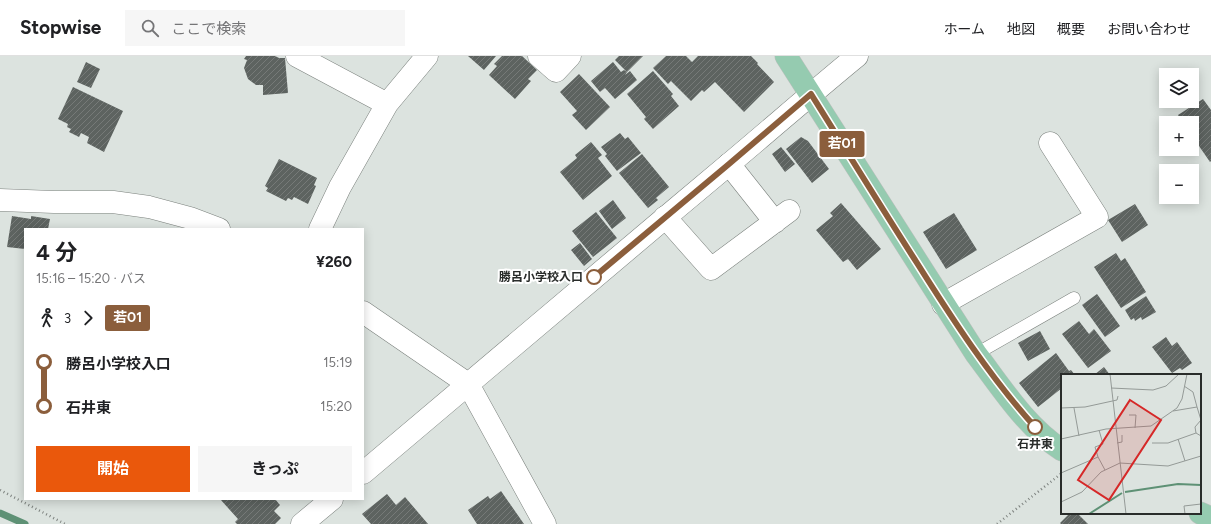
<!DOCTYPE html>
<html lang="ja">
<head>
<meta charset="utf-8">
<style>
	body { margin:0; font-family:Figtree,"Noto Sans JP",sans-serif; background:#f6f6f6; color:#202124; height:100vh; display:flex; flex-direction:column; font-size:15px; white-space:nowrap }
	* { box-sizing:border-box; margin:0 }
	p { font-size:13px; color:#757577 }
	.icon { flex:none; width:22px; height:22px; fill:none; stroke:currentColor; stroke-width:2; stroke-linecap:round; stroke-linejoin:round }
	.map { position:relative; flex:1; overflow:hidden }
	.details { position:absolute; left:24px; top:172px; width:340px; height:272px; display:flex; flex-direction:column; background:#fff; border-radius:0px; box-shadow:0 2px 10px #0003 }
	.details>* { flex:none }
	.badge { padding:0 8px; border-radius:3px; font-size:14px; line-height:26px }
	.fabs { position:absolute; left:1159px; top:12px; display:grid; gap:8px }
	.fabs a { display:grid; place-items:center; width:40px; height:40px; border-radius:0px; background:#fff; box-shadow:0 2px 10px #0003; font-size:20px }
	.map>.badge { position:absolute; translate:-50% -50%; box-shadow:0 0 0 2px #fff }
	.legs { display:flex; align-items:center; gap:6px; height:44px; padding:0 12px; font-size:13px }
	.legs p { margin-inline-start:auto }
	.summary { display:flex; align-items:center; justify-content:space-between; height:68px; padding:0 12px }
	h1 { font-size:22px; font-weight:700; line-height:30px }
	.action { display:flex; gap:8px; margin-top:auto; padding:8px 12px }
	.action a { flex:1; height:46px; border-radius:0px; background:#ea580c; color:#fff; font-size:16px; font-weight:700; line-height:46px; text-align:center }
	.action a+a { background:#f6f6f6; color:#202124 }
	ul { padding:0 12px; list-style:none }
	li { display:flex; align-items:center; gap:14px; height:44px; font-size:15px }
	li i { display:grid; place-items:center; width:6px; height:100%; margin:0 5px; background:currentColor }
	li i::after { content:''; width:10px; height:10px; margin:-5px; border:3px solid; border-radius:50%; background:#fff }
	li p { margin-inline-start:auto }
	li:first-child i { background:linear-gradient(#0000 50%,currentColor 0) }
	li:last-child i { background:linear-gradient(currentColor 50%,#0000 0) }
	header { display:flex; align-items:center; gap:24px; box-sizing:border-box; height:56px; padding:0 20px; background:#fff; border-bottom:1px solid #e0e0e0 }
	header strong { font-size:19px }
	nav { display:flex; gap:22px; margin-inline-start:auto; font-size:14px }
	.search { width:280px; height:36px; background:#f6f6f6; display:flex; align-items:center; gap:10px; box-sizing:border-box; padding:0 14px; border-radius:0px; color:#757577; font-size:15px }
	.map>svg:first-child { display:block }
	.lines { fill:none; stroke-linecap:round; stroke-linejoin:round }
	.stream { stroke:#5e9175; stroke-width:7 }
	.building { fill:url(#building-hatch) }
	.lane-casing { stroke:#7b817d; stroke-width:13 }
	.street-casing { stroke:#7b817d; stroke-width:23 }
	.secondary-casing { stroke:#7b817d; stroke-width:23 }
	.primary-casing { stroke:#bfc0bf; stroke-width:23 }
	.path { stroke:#7d827f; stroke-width:2.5; stroke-dasharray:1 3; stroke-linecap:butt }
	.lane { stroke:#fff; stroke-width:12 }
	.street { stroke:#fff; stroke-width:22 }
	.secondary { stroke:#fff; stroke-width:22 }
	.primary { stroke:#95cbb0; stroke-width:22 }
	.line-1-casing { stroke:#fff; stroke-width:9 }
	.line-1 { stroke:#8b5e3c; stroke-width:6 }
	.stop-1-dot { fill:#fff; stroke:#8b5e3c; stroke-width:2 }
	.labels { text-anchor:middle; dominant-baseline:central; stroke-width:4; stroke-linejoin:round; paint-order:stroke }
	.stop-label { font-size:12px; font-weight:bold; fill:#292c2a; stroke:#fff; text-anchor:end }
	.inset-river { fill:none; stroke:#5e9175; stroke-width:2 }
	.inset-road { fill:none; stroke:#949a97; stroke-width:1 }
	.view { fill:#d62828; fill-opacity:0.15; stroke:#d62828; stroke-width:2 }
	.inset-edge { fill:none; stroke:#292c2a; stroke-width:2 }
</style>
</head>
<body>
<header>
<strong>Stopwise</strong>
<div class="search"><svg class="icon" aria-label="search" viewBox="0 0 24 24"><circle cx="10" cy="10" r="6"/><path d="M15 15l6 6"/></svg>ここで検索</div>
<nav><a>ホーム</a><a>地図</a><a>概要</a><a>お問い合わせ</a></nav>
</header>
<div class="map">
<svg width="1211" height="468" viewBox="0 0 1211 468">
	<defs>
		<pattern id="building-hatch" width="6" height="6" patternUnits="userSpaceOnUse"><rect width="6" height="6" fill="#5d6360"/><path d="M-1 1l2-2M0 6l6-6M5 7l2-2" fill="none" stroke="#767a78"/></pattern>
	</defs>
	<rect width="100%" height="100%" fill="#dce3df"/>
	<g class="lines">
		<path class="stream" d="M0 457 25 468"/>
	</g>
	<path class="building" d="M246 0H275L279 2H285L288 37 263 39V29H256L248 23 244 12 247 4 244 3Z
		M468 0H496L484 14Z
		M502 0H522L537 14 528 23 531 25 515 43 489 19 497 10 494 8Z
		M619 0H643L627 16 615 4Z
		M666 0H686L692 6 698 0H751L758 7 757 8 774 26 744 56 715 26 704 36 702 34 691 45 671 25 668 28 653 12Z
		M86 6 100 13 91 32 77 26Z
		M613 6 621 16 624 14 627 16 625 19 630 15 637 24 615 43 605 32 600 36 591 25Z
		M653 15 673 38 671 40 679 50 653 73 644 63 646 61 627 38Z
		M579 18 610 51 586 74 572 59 577 55 560 36Z
		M73 31 123 55 104 96 87 87 89 81 81 77 79 81 69 76 71 73 67 71 68 68 58 63Z
		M1203 43 1211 54V105L1210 106 1199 90 1197 92 1192 85V67H1183L1178 59Z
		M620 77 625 83 628 81 641 97 617 115 605 100 607 98 601 91Z
		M801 81 808 85 829 113 812 127 786 93Z
		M591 86 602 99 598 102 612 120 583 144 560 116 577 102 575 99Z
		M781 91 795 108 785 116 772 98Z
		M642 98 669 131 656 142 658 144 648 152 619 117Z
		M279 103 317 122 314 129 316 130 308 148 294 141 292 144 288 142 286 145 266 135 268 132 265 130Z
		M613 144 626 162 612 173 599 155Z
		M841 147 881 193 857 214 848 203 843 206 816 174 833 160 830 157Z
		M1135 148 1148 169 1122 186 1108 164Z
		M596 156 617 182 593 201 572 175Z
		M954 157 977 194 946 213 923 176Z
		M12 160 31 163V160L50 163 48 173H25V193L7 191Z
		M580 187 592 203 584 210 571 194Z
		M1116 197 1121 205 1125 202 1146 236 1121 252 1094 211Z
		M1097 238 1120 270 1105 281 1082 249Z
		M1146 240 1156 256 1142 264 1141 261 1135 265 1134 262 1131 264 1125 254Z
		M1079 265 1089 278 1094 273 1111 295 1088 312 1062 278Z
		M1040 275 1050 293 1028 305 1018 287Z
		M1166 281 1172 290 1177 286 1192 307 1182 314 1180 312 1172 317 1152 291Z
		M1056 297 1069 315 1071 314 1075 319H1062V332L1038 351 1019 327Z
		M1104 311 1110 319H1094Z
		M501 435 524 468H477L468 454 488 440 490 443Z
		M387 438 396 449 405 441 428 468H371L362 458Z
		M220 443H275L280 449 274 455 281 462 275 468H237L235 466 238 463Z
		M1070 457H1077L1088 468H1061L1060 467Z"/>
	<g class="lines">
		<defs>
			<path id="lane" d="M976 298 1074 242"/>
			<path id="street" d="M297 0 387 48 340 131 320 173
				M539 0 556 15 570 0
				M387 48 427 0
				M729 108 775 166
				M0 144 54 146H113L149 151 190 162 219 173
				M665 161 711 213 789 155
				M943 248 1097 161 1050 87
				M363 256 468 328 545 468"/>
			<path id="secondary" d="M363 417C485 314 606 211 728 109 771 73 813 36 857 0
				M302 468 332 443"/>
			<path id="primary" d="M786 0 976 298C1001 331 1026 371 1062 394
				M1200 457 1211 462"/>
		</defs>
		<use href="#lane" class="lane-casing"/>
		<use href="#street" class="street-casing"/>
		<use href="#secondary" class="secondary-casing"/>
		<use href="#primary" class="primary-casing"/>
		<path class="path" d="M0 434 65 468
			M997 468 1062 417"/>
		<use href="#lane" class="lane"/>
		<use href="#street" class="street"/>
		<use href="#secondary" class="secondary"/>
		<use href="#primary" class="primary"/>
	</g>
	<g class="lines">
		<defs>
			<path id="line-1" d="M594 221 729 108 811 38C846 94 881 151 917 207 953 264 990 321 1035 371"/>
		</defs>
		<use href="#line-1" class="line-1-casing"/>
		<use href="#line-1" class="line-1"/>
	</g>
	<g class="stop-1-dot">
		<circle cx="594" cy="221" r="7"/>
		<circle cx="1035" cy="371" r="7"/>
	</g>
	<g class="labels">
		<g class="stop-label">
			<text x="583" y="221">勝呂小学校入口</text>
			<text x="1035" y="388" text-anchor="middle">石井東</text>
		</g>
	</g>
	<g transform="translate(1061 318)">
		<rect width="140" height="140" fill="#dce3df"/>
		<path class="inset-river" d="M64 118 117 110 140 111M28 140 61 119"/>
		<path class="inset-road" d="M49 0 65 140M50 14 92 16 105 12 118 0M136 33 140 46M0 34 24 33 56 26 57 22M13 34 18 62M112 37 136 33 132 18 123 12M68 41H75L74 54M135 59 134 53 140 46M0 65 45 55 90 52 116 34 121 25 126 0M117 65 124 87M56 69 61 68V61M91 69H107L135 59 140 62M37 83 34 73 42 70 38 56M0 99 37 83 44 96M0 128 21 118 40 98 59 89 107 92 140 82M124 140 123 132 140 130"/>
		<path class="view" d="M69 26 100 46 48 126 17 106Z"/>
		<rect width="140" height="140" class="inset-edge"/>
	</g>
</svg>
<div class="fabs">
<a><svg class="icon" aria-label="layers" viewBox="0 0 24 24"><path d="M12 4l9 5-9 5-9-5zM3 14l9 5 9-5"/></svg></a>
<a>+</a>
<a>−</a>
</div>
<b class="badge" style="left:842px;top:88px;background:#8b5e3c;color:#fff">若01</b>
<section class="details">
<div class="summary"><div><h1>4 分</h1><p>15:16 – 15:20 · バス</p></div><b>¥260</b></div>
<div class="legs"><svg class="icon" aria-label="walk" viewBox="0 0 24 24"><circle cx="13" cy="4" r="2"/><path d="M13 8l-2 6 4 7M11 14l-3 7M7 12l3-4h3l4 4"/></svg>3<svg class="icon" aria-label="forward" viewBox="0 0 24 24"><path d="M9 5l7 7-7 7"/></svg><b class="badge" style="background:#8b5e3c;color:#fff">若01</b></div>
<ul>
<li><i style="color:#8b5e3c"></i><b>勝呂小学校入口</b><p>15:19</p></li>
<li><i style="color:#8b5e3c"></i><b>石井東</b><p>15:20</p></li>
</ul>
<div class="action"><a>開始</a><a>きっぷ</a></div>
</section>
</div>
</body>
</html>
